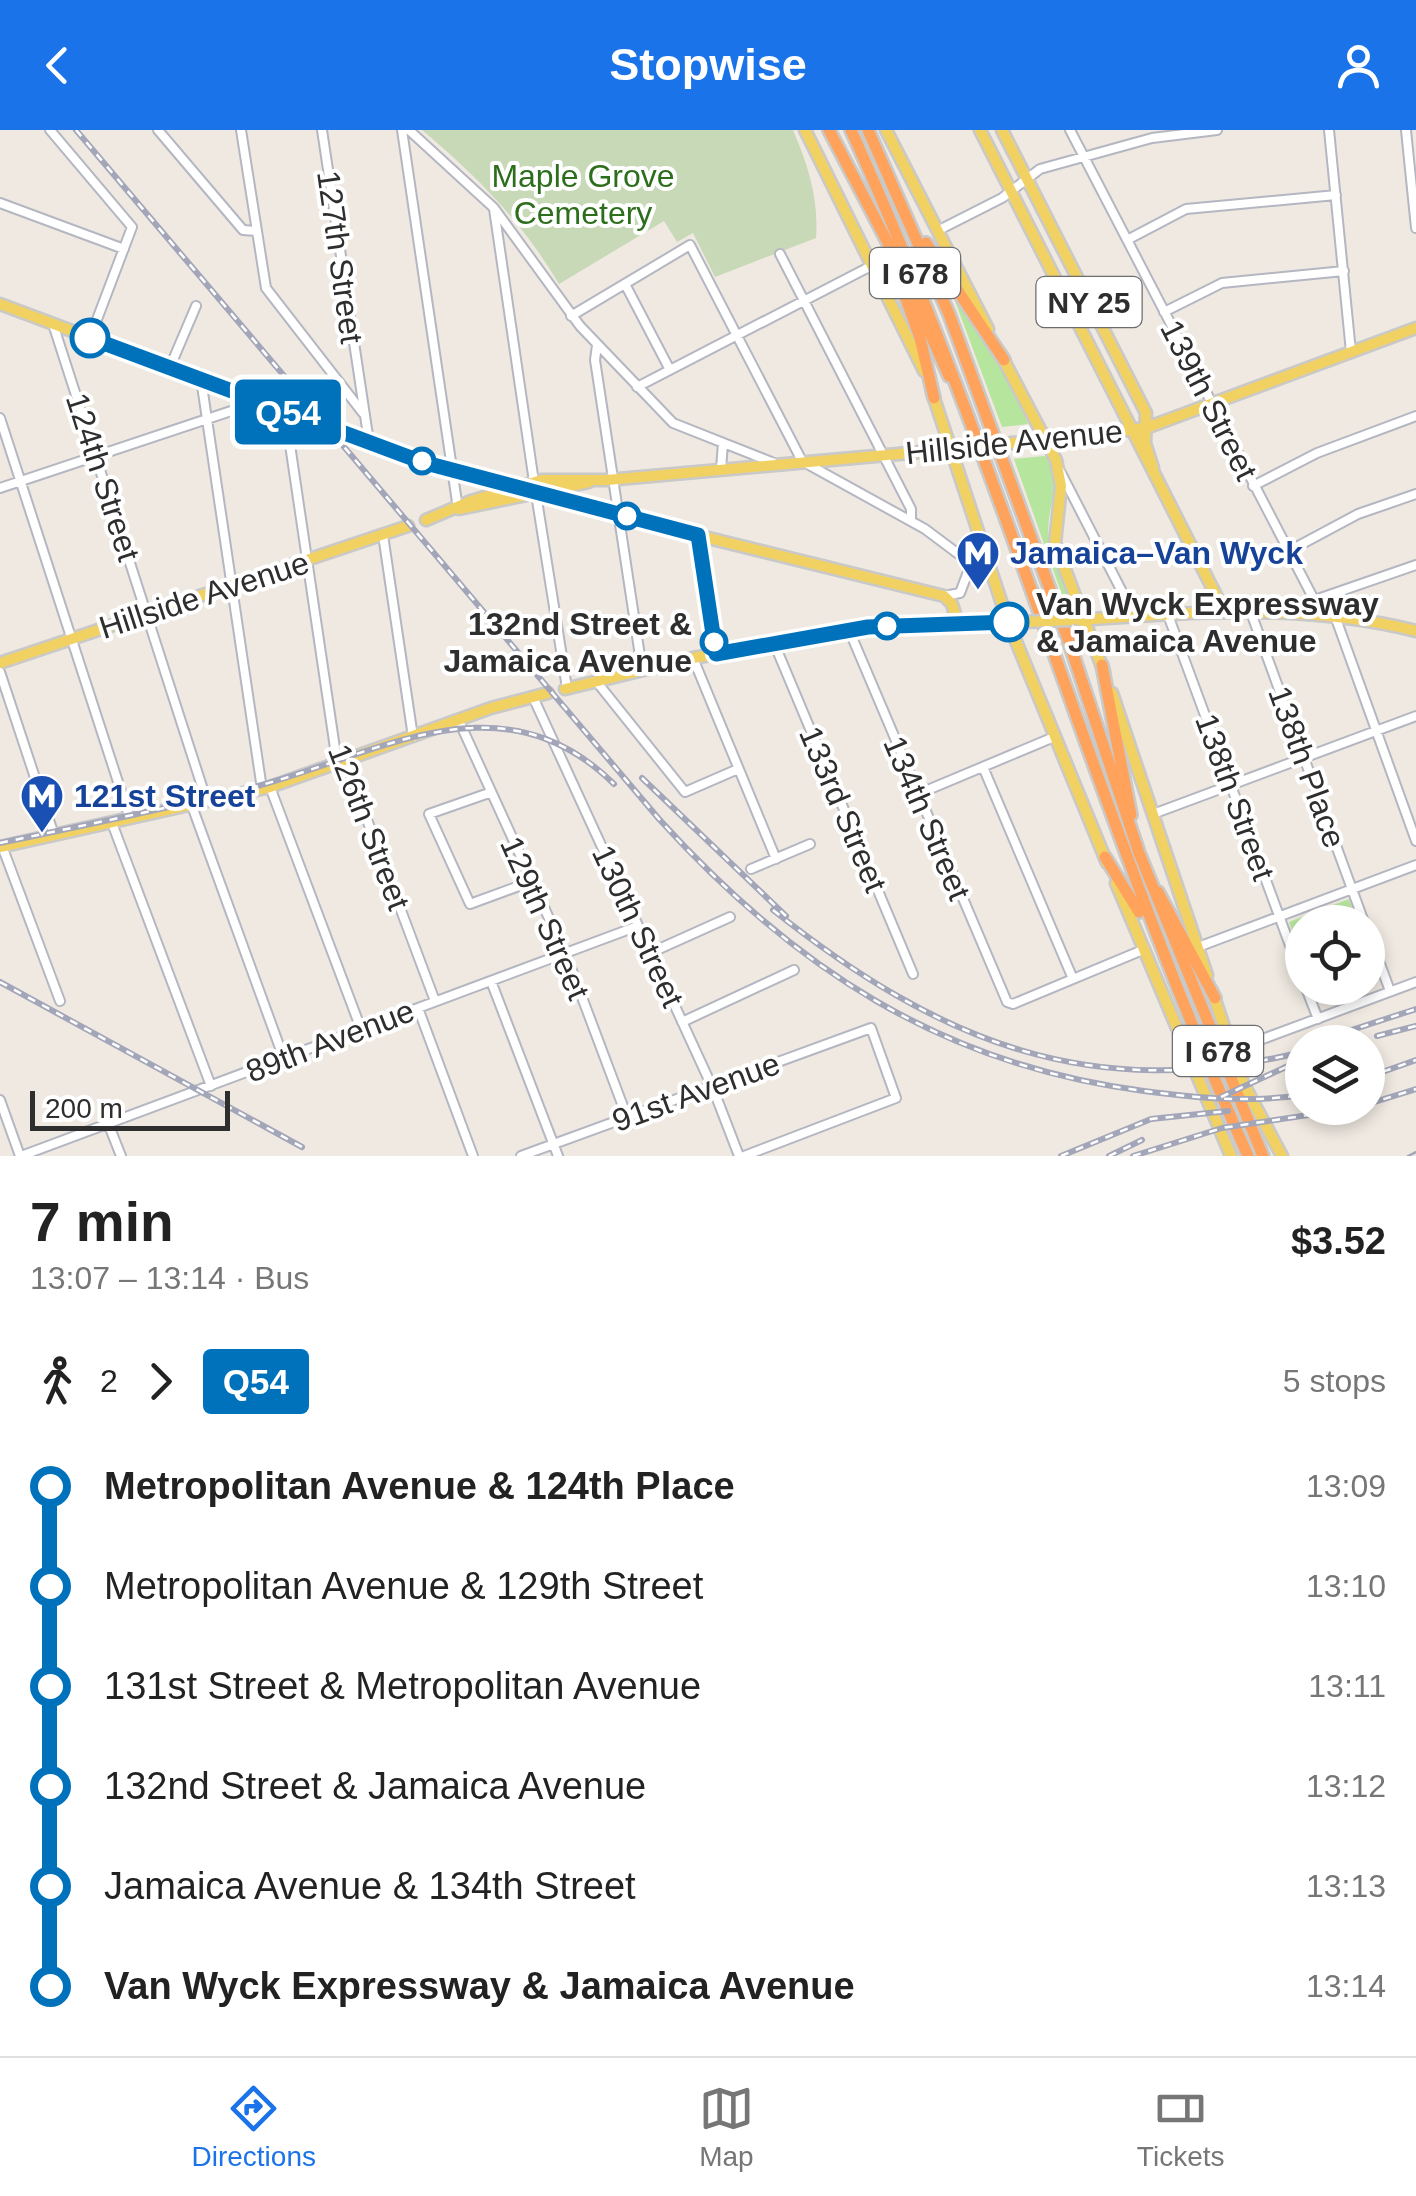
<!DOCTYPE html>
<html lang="en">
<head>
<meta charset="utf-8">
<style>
	body { margin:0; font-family:Helvetica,sans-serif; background:#f6f6f6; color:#222; height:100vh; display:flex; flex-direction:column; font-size:38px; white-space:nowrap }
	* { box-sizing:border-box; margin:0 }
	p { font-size:32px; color:#767676 }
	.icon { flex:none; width:55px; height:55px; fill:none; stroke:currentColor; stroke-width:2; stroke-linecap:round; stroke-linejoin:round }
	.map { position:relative; height:1026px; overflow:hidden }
	.sheet { display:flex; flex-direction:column; background:#fff; flex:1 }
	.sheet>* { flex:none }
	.badge { padding:0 20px; border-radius:8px; font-size:35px; line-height:65px }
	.controls { position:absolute; left:1285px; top:775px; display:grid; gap:20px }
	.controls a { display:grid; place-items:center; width:100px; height:100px; border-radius:50%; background:#fff; box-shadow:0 5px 15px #0003; font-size:50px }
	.scale { position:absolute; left:30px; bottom:25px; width:200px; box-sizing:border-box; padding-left:10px; border:5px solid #2e2e2e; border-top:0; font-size:28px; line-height:35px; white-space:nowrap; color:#2e2e2e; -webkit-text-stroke:8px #fff; paint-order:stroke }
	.map>.badge { position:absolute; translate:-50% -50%; box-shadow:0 0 0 5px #fff }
	.legs { display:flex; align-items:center; gap:15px; height:110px; padding:0 30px; font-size:32px }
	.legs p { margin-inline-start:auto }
	.headline { display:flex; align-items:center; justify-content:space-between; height:170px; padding:0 30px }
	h1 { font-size:55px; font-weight:700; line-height:75px }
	ul { padding:0 30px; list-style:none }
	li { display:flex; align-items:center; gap:35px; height:100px; font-size:38px }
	li i { display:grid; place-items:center; width:15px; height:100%; margin:0 12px; background:currentColor }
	li i::after { content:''; width:25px; height:25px; margin:-12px; border:8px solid; border-radius:50%; background:#fff }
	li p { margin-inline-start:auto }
	li:first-child i { background:linear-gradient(#0000 50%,currentColor 0) }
	li:last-child i { background:linear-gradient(currentColor 50%,#0000 0) }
	header { display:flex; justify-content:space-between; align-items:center; height:130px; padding:0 30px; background:#1a73e8; color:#fff; font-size:45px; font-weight:700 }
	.menu { display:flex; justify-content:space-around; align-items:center; height:140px; border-top:2px solid #e0e0e0; background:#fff; font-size:28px; color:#767676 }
	.menu a { display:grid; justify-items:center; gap:5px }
	.menu .selected { color:#1a73e8 }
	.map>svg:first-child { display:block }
	.green { fill:#b6e59e }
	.cemetery { fill:#c8d9b8 }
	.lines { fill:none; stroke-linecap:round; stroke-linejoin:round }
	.minor-casing { stroke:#b4b7c1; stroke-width:12 }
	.major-casing { stroke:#c9c9c9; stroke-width:15 }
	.highway-casing { stroke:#c9c9c9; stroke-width:16 }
	.minor { stroke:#fff; stroke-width:8 }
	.major { stroke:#f2d163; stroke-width:10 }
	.highway { stroke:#ffa35c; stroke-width:11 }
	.tram { stroke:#a3a6b8; stroke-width:2.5 }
	.rail-casing { stroke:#a3a6b8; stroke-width:6 }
	.rail { stroke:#fff; stroke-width:2.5; stroke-dasharray:8; stroke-linecap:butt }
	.major-bridge-casing { stroke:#c9c9c9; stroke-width:15; stroke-linecap:butt }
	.major-bridge { stroke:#f2d163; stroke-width:10 }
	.line-1-casing { stroke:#fff; stroke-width:22 }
	.line-1 { stroke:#0072bc; stroke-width:15 }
	.stop-1-dot { fill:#fff; stroke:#0072bc; stroke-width:5 }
	.labels { text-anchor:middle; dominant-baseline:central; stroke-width:8; stroke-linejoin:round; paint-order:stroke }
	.shield { fill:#fff; stroke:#6d6d6d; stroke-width:2.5 }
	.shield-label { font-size:30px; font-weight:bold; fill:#2e2e2e }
	.park-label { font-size:32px; fill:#2c6e1b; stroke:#fff }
	.street-label { font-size:32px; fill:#2e2e2e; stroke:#fff }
	.transit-label { font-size:32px; font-weight:bold; fill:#164399; stroke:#fff; text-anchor:start }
	.stop-label { font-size:32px; font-weight:bold; fill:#2e2e2e; stroke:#fff; text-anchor:start }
</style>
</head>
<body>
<header><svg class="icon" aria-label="back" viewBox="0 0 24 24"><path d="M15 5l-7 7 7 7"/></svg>Stopwise<svg class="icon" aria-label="person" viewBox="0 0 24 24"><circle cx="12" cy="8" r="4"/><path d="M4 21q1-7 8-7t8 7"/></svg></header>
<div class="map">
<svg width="1416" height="1026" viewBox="0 0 1416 1026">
	<rect width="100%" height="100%" fill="#efe9e1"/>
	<path class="green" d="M952 163 1012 251 1028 294 1002 297Z
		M1044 326 1050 328C1061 364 1045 379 1049 409 1052 431 1074 457 1067 479L1014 329Z
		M1349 769 1357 792H1302V828L1289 792Z"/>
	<path class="cemetery" d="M422 0H793C808 35 819 69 816 108L715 147 693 103 677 112 664 91 559 154C523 93 477 46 422 0Z"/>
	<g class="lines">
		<defs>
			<path id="minor" d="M50 0 132 97 90 208
				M158 0 243 100 256 101
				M241 0 266 158 363 283
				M322 0 369 312
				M402 0 458 379
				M409 0 494 78 580 196 673 293 774 333
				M1070 0 1322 485
				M1329 0 1351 222
				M1406 0 1416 98
				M0 73 124 119
				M494 79 534 352
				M937 101 1002 68 1040 39 1152 8 1217 0
				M1127 110 1186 79 1336 65
				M780 124 911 379V391
				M625 154 670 240
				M1164 182 1222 153 1344 141
				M571 186 690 115 802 331 925 399 977 438 990 441
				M53 194 207 672
				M597 215 595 230 642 539
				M170 237 196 176
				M201 249 262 659
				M637 257 873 135
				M285 281 336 625 348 639 435 871
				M0 288 130 689
				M721 339 723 313
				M1060 341 1135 487
				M1253 356 1317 323 1416 286
				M0 358 258 272
				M536 364 567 558
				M383 405 413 607
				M1287 422 1358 384 1416 364
				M944 466 960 463 971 434
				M1250 480 1364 792
				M1283 481 1416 435
				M1168 485 1302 848
				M1335 486 1416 711
				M849 500 1007 872 1013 874 1145 819
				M774 513 913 844
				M693 528 776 729
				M0 542 54 705
				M596 551 685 662 738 639
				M533 567 714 961 739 1026
				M459 591 568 830 627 987
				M983 637 1073 849
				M270 657 361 899
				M489 663 429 684 470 774 530 752
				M918 664 1054 607
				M192 676 284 929
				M1153 684 1416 586
				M112 693 211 956
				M2 716 60 871
				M751 739 810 714
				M1368 801 1390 861
				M1198 817 1416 735
				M650 823 730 787
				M491 851 558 1026
				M1306 858 1318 889
				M418 878 473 1026
				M682 892 794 840
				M1233 920 1416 852
				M0 970 20 1026
				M108 993 121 1026
				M21 1026 638 796
				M521 1026 871 898 896 968 744 1026"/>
			<path id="major" d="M805 0 924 241
				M886 0 988 199
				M980 0 1224 481
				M1002 0 1146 283 1145 313 1153 338
				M0 174 422 332 546 368 944 466 952 474 958 494
				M1000 223 1056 330 1061 356 1055 413 1104 542
				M932 262 1008 492 1107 733
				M1013 313 1146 298 1416 198
				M459 379 589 352
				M426 390 471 371 542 350H607L954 319
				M698 405 716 524
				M1079 490C1193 482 1304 473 1416 501
				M0 533 408 396
				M565 559 693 528 856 499 1013 492
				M1112 563 1207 845
				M0 717 270 657 491 578 548 563
				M1116 753 1231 1026
				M1212 861 1243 953 1282 1026"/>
			<path id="highway" d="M829 0 901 138 949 246
				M851 0C1003 335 1098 691 1248 1026
				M868 0 949 184 1067 506 1139 723 1263 1026
				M926 113 1004 230
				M898 147 920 208 934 268
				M1102 535 1131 685
				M1105 727 1139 782
				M1158 762 1215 868"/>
		</defs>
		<use href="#minor" class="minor-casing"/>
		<use href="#major" class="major-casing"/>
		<use href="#highway" class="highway-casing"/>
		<use href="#minor" class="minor"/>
		<use href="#major" class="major"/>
		<use href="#highway" class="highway"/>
		<path class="tram" d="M1408 1026 1416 1022"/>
		<defs>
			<path id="rail" d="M76 0 659 689C794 838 942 935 1144 961 1197 968 1249 973 1302 965
				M642 648 786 786
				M0 713C85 695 170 678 254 657 377 625 501 543 614 654
				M773 780C939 912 1090 974 1302 922
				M0 852 302 1017
				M1377 906 1416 896
				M1315 912 1416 879
				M1368 947 1416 930
				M1221 967 1288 936
				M1368 974 1416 959
				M1061 1026 1151 989 1228 981
				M1109 1026 1142 1010
				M1133 1026 1222 998 1355 978"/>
		</defs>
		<use href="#rail" class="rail-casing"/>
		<use href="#rail" class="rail"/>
		<defs>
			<path id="major-bridge" d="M965 317 1013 313
				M1024 492 1071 490"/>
		</defs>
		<use href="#major-bridge" class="major-bridge-casing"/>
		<use href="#major-bridge" class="major-bridge"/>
	</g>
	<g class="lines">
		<defs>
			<path id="line-1" d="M90 208 422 332 698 405 716 524 868 497 1009 492"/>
		</defs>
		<use href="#line-1" class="line-1-casing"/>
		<use href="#line-1" class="line-1"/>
	</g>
	<defs>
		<symbol id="metro-pin" viewBox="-11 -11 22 30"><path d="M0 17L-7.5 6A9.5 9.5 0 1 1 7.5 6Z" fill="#1a4fb4" stroke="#fff"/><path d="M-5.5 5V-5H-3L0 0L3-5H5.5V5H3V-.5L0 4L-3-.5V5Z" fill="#fff"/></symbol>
	</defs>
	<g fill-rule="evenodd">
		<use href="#metro-pin" x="953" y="398" width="50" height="68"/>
		<use href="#metro-pin" x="17" y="641" width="50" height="68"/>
	</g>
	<g class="stop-1-dot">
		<circle cx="90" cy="208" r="18"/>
		<circle cx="422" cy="331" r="12"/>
		<circle cx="627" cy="386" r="12"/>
		<circle cx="1009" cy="492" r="18"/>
		<circle cx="887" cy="496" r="12"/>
		<circle cx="714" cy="512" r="12"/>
	</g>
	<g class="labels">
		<g class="shield">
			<rect x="870" y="118" width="90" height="50" rx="8"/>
			<rect x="1036.5" y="147" width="105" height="50" rx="8"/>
			<rect x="1173" y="896" width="90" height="50" rx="8"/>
		</g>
		<g class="shield-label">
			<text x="915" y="143">I 678</text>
			<text x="1089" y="172">NY 25</text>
			<text x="1218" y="921">I 678</text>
		</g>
		<g class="park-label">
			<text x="583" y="46">Maple Grove<tspan x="583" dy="37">Cemetery</tspan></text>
		</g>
		<g class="street-label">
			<text transform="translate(340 127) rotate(82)">127th Street</text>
			<text transform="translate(1209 270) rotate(63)">139th Street</text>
			<text transform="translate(1014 312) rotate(-6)">Hillside Avenue</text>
			<text transform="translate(103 347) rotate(72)">124th Street</text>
			<text transform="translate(204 465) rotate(-18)">Hillside Avenue</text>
			<text transform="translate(1307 637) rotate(70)">138th Place</text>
			<text transform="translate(1235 667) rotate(70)">138th Street</text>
			<text transform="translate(843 679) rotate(67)">133rd Street</text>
			<text transform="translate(927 688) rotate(67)">134th Street</text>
			<text transform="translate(369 697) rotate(69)">126th Street</text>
			<text transform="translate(545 788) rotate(66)">129th Street</text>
			<text transform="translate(638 796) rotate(65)">130th Street</text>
			<text transform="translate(330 911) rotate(-21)">89th Avenue</text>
			<text transform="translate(696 962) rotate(-20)">91st Avenue</text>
		</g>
		<g class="transit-label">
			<text x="1010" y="423">Jamaica–Van Wyck</text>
			<text x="74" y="666">121st Street</text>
		</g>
		<g class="stop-label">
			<text x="1036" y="474">Van Wyck Expressway<tspan x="1036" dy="37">&amp; Jamaica Avenue</tspan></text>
			<text x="692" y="494" text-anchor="end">132nd Street &amp;<tspan x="692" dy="37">Jamaica Avenue</tspan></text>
		</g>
	</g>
</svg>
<div class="controls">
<a><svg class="icon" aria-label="locate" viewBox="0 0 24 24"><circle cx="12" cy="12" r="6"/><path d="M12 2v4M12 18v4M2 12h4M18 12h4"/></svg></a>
<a><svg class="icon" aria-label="layers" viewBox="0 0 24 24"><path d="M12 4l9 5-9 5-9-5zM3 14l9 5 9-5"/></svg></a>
</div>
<div class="scale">200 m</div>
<b class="badge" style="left:288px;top:282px;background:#0072bc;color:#fff">Q54</b>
</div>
<section class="sheet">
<div class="headline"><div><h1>7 min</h1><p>13:07 – 13:14 · Bus</p></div><b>$3.52</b></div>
<div class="legs"><svg class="icon" aria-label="walk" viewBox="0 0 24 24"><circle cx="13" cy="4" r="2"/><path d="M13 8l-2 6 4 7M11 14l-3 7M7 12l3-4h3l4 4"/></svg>2<svg class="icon" aria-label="forward" viewBox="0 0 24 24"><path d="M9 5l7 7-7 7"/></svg><b class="badge" style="background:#0072bc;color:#fff">Q54</b><p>5 stops</p></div>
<ul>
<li><i style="color:#0072bc"></i><b>Metropolitan Avenue &amp; 124th Place</b><p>13:09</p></li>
<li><i style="color:#0072bc"></i><span>Metropolitan Avenue &amp; 129th Street</span><p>13:10</p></li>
<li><i style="color:#0072bc"></i><span>131st Street &amp; Metropolitan Avenue</span><p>13:11</p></li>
<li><i style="color:#0072bc"></i><span>132nd Street &amp; Jamaica Avenue</span><p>13:12</p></li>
<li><i style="color:#0072bc"></i><span>Jamaica Avenue &amp; 134th Street</span><p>13:13</p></li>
<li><i style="color:#0072bc"></i><b>Van Wyck Expressway &amp; Jamaica Avenue</b><p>13:14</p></li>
</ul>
</section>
<nav class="menu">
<a class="selected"><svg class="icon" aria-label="directions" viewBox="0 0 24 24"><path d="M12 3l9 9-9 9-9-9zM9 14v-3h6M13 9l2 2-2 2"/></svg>Directions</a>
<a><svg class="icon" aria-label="map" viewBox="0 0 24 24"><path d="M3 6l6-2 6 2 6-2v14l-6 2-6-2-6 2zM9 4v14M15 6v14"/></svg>Map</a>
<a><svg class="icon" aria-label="tickets" viewBox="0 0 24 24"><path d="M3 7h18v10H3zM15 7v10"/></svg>Tickets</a>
</nav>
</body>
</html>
